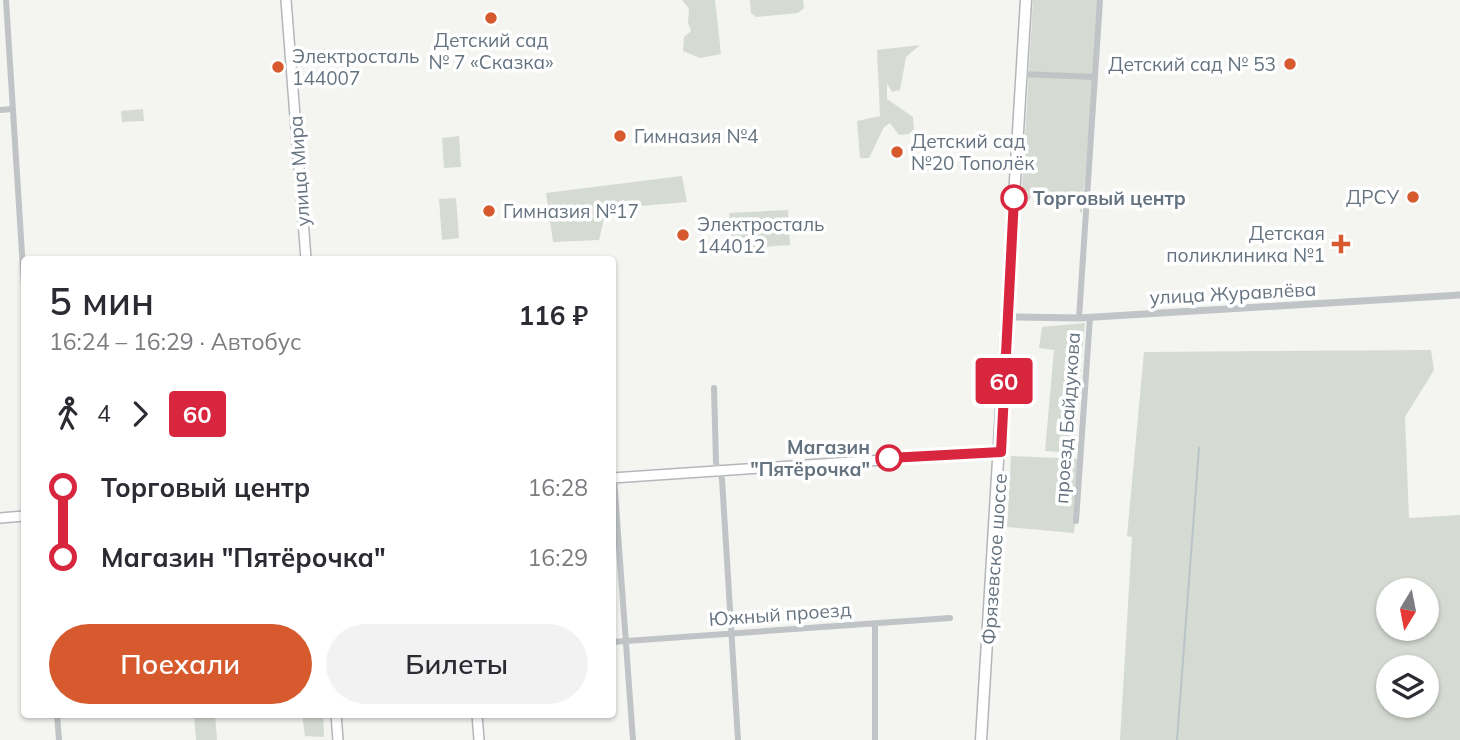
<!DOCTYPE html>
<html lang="ru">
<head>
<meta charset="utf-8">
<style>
	body { margin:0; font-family:Mulish,sans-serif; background:#f2f2f3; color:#2b2b33; height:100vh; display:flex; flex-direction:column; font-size:26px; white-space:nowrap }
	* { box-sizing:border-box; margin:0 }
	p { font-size:23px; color:#7c7c81 }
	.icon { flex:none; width:38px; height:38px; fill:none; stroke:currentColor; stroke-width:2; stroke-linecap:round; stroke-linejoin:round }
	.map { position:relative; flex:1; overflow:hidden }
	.sheet { position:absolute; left:21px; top:256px; width:595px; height:462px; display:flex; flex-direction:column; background:#fff; border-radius:7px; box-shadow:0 2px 5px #0004 }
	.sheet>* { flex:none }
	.badge { padding:0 14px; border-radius:5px; font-size:24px; line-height:46px }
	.needle { width:46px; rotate:190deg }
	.controls { position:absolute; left:1376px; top:578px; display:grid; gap:14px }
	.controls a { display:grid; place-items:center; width:63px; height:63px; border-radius:50%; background:#fff; box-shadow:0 2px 5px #0004; font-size:35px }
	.map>.badge { position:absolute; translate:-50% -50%; box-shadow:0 0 0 4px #fff }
	.legs { display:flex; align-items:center; gap:10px; height:77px; padding:0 28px; font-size:23px }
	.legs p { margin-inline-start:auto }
	.summary { display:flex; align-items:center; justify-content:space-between; height:119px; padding:0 28px }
	h1 { font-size:38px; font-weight:600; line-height:52px }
	.cta { display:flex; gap:14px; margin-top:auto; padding:14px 28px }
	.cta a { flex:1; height:80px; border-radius:42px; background:#d75a2e; color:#fff; font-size:28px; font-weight:600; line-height:80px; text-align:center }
	.cta a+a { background:#f2f2f3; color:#2b2b33 }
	ul { padding:0 28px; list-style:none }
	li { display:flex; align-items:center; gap:24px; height:70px; font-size:26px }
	li i { display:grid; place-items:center; width:10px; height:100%; margin:0 9px; background:currentColor }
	li i::after { content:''; width:18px; height:18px; margin:-9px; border:5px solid; border-radius:50%; background:#fff }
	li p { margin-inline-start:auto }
	li:first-child i { background:linear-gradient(#0000 50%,currentColor 0) }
	li:last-child i { background:linear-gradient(currentColor 50%,#0000 0) }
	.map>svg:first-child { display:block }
	.green { fill:#d5dbd2; fill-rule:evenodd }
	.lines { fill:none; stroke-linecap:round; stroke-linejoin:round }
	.stream { stroke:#b9c3c8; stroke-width:2 }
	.secondary-casing { stroke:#b3b7bb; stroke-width:12 }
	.trunk-casing { stroke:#b3b6b9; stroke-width:13 }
	.minor { stroke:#c0c4c7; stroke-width:6 }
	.tertiary { stroke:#c0c4c7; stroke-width:7 }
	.secondary { stroke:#fff; stroke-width:9 }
	.trunk { stroke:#fff; stroke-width:10 }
	.line-1-casing { stroke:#fff; stroke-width:16 }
	.line-1 { stroke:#d7263d; stroke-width:10 }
	.poi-dot { fill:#d75a2e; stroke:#fff; stroke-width:2.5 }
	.stop-1-dot { fill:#fff; stroke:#d7263d; stroke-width:3.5 }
	.labels { text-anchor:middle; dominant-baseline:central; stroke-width:7; stroke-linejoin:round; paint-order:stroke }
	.poi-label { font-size:19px; fill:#657380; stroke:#fff; text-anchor:start }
	.street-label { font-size:19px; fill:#657380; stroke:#fff }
	.stop-label { font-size:19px; font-weight:bold; fill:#657380; stroke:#fff; text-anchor:start }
</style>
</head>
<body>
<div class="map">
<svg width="1460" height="740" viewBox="0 0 1460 740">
	<rect width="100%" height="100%" fill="#f4f4f1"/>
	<path class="green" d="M682 0H715L721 54 700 58 683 51 684 37 691 31 688 23 689 9Z
		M750 0H803L804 8 798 13 756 17 751 13Z
		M1033 0H1100L1082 213 1080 212 1079 200 1072 194H1069L1074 200H1062V204L1033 202 1037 193 1034 192 1028 202V192L1022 188Z
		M920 45 906 57 900 90 892 92 887 83V99L913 117 914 129 909 134 899 135 890 123 884 127 869 158H860L857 121 880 116 877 50Z
		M143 109 144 121 122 122 121 111Z
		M459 136 461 167 444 168 442 138Z
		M682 176 687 202 606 209 599 240 553 242 546 193Z
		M456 198 459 238 442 240 439 199Z
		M788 210 790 245 733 249 729 213Z
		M1085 323 1074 453 1045 451 1054 350 1039 348 1042 327Z
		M1431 350 1434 370 1405 417 1409 518 1460 515V740H1120L1132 537 1127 536 1144 352ZM1388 590H1426V628H1388ZM1388 667H1426V705H1388Z
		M1011 456 1081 459 1074 533 1007 527Z
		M194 714H215L217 740H196Z
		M302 714H323L324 737 305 736Z"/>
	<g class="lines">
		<path class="stream" d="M1177 740 1199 448"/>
		<defs>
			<path id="secondary" d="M286 0 306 259
				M612 478 1001 452
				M0 518 24 516
				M336 714 338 740
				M477 714 479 740"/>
			<path id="trunk" d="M981 740 1026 0"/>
		</defs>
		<use href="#secondary" class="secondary-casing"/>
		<use href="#trunk" class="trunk-casing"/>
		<path class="minor" d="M6 0 24 285
			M1021 74 1095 77
			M0 110 13 109
			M1079 318 1100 0
			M714 388 716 463 722 479 738 740
			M614 478 633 740
			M1076 521 1090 317
			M875 623V740
			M612 642 950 618
			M57 714 59 740"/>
		<path class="tertiary" d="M1008 317 1079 318 1460 295"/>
		<use href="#secondary" class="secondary"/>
		<use href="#trunk" class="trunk"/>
	</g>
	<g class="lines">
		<defs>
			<path id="line-1" d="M889 458 1001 452 1014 198"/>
		</defs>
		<use href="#line-1" class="line-1-casing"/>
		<use href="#line-1" class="line-1"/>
	</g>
	<g class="poi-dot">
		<circle cx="491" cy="18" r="7"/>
		<circle cx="1290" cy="64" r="7"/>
		<circle cx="278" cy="67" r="7"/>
		<circle cx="620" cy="136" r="7"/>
		<circle cx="897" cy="152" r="7"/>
		<circle cx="1413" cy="197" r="7"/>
		<circle cx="489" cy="211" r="7"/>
		<circle cx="683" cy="235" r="7"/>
		<path d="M1337.5 233.5h7v7h7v7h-7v7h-7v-7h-7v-7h7z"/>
	</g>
	<g class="stop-1-dot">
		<circle cx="1014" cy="198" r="12"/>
		<circle cx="889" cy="458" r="12"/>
	</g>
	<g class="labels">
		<g class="poi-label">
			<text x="491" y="40" text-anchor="middle">Детский сад<tspan x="491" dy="22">№ 7 «Сказка»</tspan></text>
			<text x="292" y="56">Электросталь<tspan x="292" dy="22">144007</tspan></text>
			<text x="1276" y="64" text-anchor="end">Детский сад № 53</text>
			<text x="634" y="136">Гимназия №4</text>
			<text x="911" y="141">Детский сад<tspan x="911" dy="22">№20 Тополёк</tspan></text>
			<text x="1399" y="197" text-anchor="end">ДРСУ</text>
			<text x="503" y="211">Гимназия №17</text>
			<text x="697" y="224">Электросталь<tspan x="697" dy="22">144012</tspan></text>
			<text x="1325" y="233" text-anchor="end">Детская<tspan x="1325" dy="22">поликлиника №1</tspan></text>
		</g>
		<g class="street-label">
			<text transform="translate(299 171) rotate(-94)">улица Мира</text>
			<text transform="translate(1233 293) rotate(-3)">улица Журавлёва</text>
			<text transform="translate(1067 418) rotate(-86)">проезд Байдукова</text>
			<text transform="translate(994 559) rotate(-86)">Фрязевское шоссе</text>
			<text transform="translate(780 614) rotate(-4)">Южный проезд</text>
		</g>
		<g class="stop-label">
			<text x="1033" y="198">Торговый центр</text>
			<text x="870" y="447" text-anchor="end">Магазин<tspan x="870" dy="22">"Пятёрочка"</tspan></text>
		</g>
	</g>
</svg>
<div class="controls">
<a><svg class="needle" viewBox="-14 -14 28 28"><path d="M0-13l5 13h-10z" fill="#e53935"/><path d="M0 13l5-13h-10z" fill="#7c7c81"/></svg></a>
<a><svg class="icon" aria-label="layers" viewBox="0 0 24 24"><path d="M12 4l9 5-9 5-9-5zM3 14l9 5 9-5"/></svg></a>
</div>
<b class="badge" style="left:1004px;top:381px;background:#d7263d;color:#fff">60</b>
<section class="sheet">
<div class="summary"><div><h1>5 мин</h1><p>16:24 – 16:29 · Автобус</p></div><b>116 ₽</b></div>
<div class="legs"><svg class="icon" aria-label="walk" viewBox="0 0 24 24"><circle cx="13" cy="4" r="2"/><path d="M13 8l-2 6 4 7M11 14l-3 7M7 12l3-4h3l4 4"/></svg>4<svg class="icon" aria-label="forward" viewBox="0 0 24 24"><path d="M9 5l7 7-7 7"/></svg><b class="badge" style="background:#d7263d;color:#fff">60</b></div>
<ul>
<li><i style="color:#d7263d"></i><b>Торговый центр</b><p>16:28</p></li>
<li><i style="color:#d7263d"></i><b>Магазин &quot;Пятёрочка&quot;</b><p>16:29</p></li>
</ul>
<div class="cta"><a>Поехали</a><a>Билеты</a></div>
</section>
</div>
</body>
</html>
